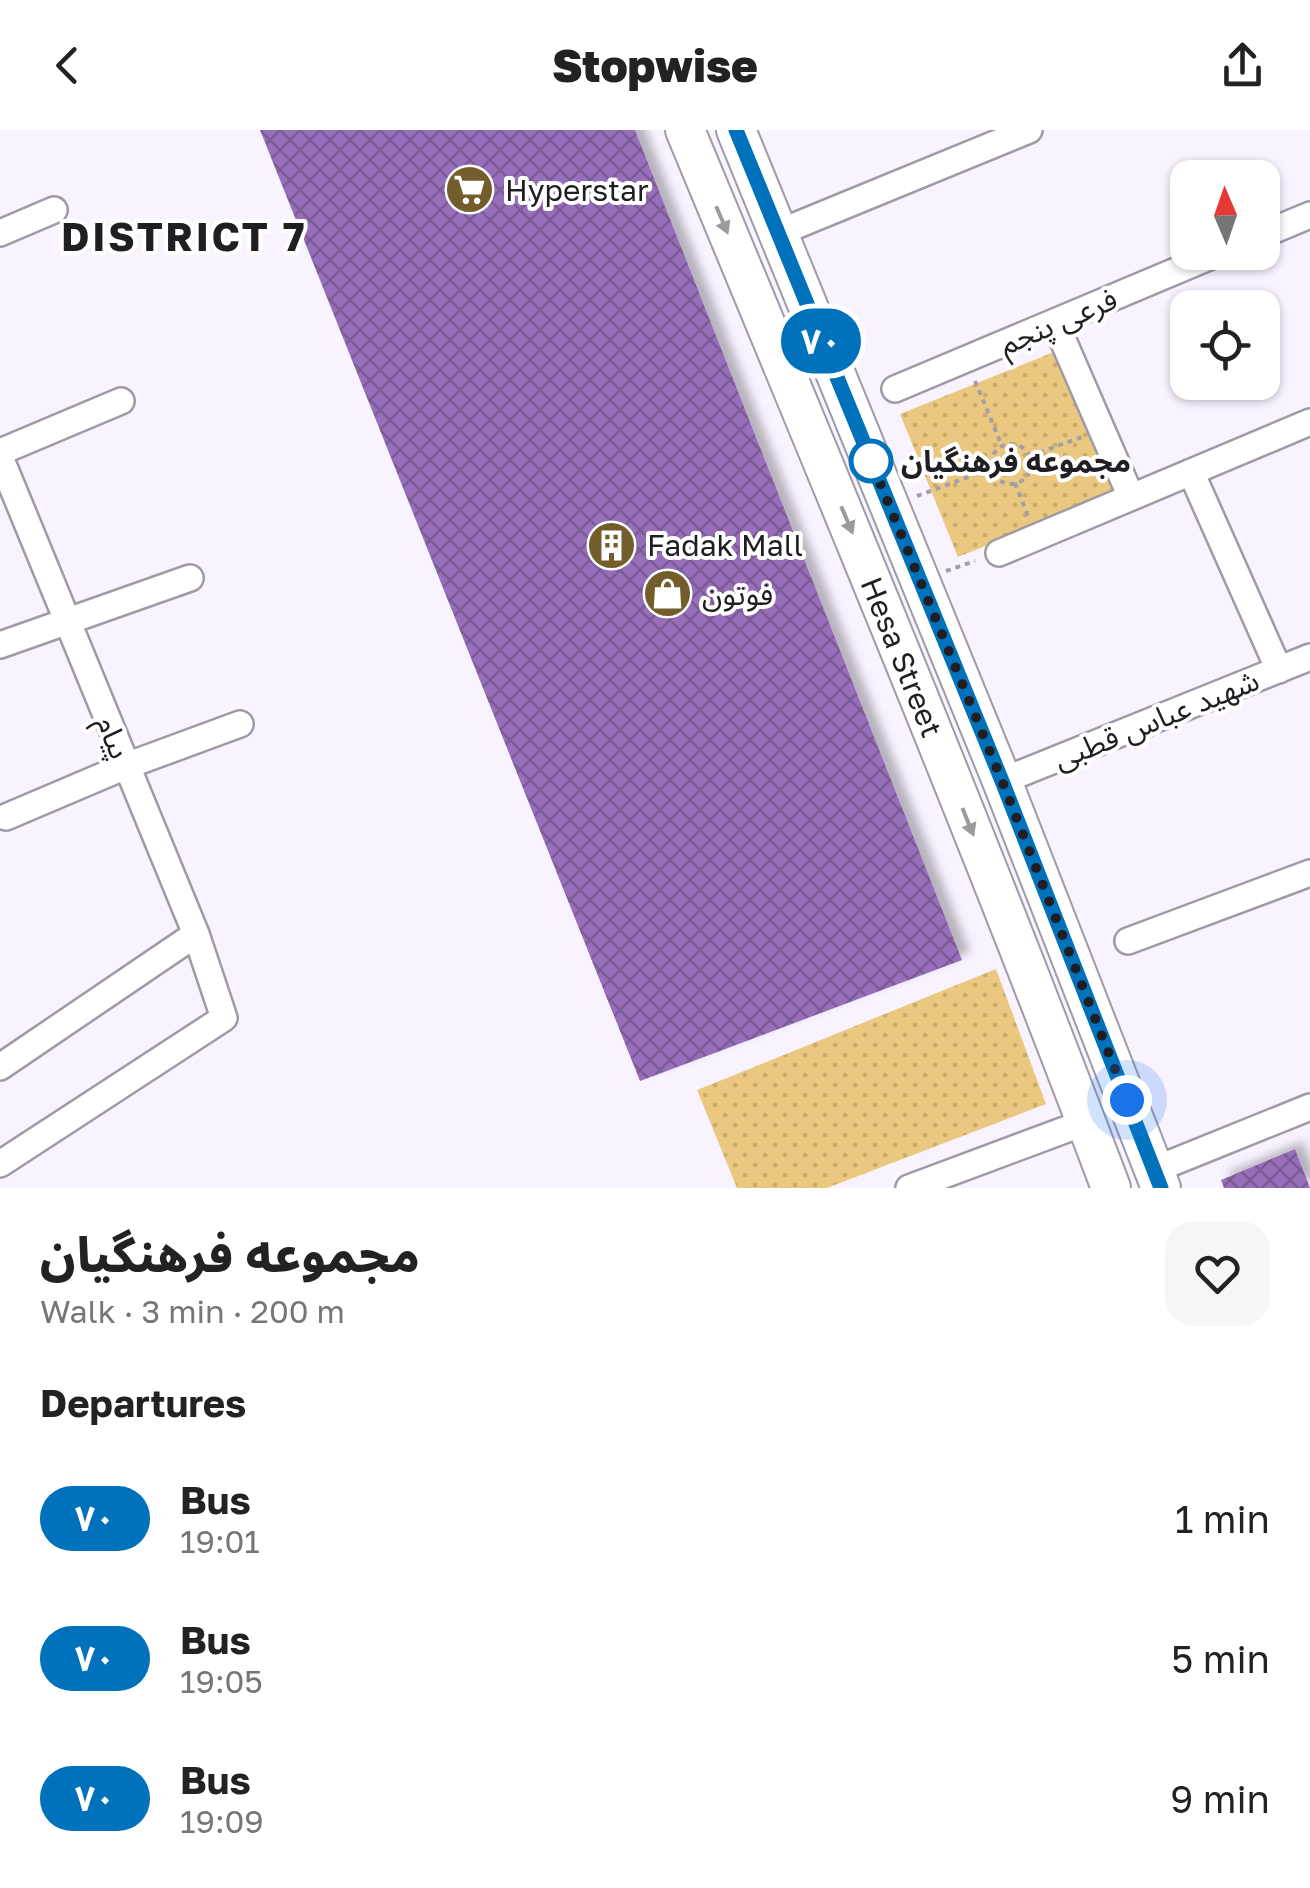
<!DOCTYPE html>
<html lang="en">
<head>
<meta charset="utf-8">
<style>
	body { margin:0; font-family:"Golos Text","Noto Sans Arabic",sans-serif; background:#f6f6f6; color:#222; height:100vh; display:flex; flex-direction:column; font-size:38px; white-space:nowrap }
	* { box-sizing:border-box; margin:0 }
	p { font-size:32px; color:#767676 }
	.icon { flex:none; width:55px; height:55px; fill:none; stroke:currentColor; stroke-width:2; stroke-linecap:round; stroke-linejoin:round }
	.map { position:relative; height:1058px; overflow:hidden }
	.sheet { display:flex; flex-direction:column; background:#fff; flex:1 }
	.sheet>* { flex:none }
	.badge { padding:0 20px; border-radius:32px; font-size:35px; line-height:65px }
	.needle { width:65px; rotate:358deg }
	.fabs { position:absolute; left:1170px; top:30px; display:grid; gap:20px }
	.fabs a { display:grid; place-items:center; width:110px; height:110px; border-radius:20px; background:#fff; box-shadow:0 2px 8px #0004; font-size:50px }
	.you { position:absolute; width:50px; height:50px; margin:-25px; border:8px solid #fff; border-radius:50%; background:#1a73e8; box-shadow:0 0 0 15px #1a73e833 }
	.map>.badge { position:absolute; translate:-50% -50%; box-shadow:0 0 0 5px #fff }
	h2 { padding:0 40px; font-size:38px; line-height:90px }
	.round { display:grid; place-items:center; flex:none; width:105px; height:105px; border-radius:30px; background:#f6f6f6 }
	.summary { display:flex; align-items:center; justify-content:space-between; height:170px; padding:0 40px }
	h1 { font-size:48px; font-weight:800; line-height:75px }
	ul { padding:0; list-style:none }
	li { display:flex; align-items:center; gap:30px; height:140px; padding:0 40px }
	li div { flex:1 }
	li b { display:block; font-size:38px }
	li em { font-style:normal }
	li .badge { min-width:110px; font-weight:700; text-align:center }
	header { display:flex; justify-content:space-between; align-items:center; height:130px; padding:0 40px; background:#fff; font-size:45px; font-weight:800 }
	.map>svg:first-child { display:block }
	.park { fill:url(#park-dots) }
	.building { fill:url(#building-cross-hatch); filter:url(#shadow) }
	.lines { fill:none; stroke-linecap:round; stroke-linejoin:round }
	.minor-casing { stroke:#a09aa5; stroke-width:30 }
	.secondary-casing { stroke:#a09aa5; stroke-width:42 }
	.path { stroke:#a39fa8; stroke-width:4; stroke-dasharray:5 5; stroke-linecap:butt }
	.minor { stroke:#fff; stroke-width:25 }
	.secondary { stroke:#fff; stroke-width:38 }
	.oneway { fill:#9b9a9c }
	.line-casing { stroke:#fff; stroke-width:22 }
	.line { stroke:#0072bc; stroke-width:15 }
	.walk { stroke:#201e22; stroke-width:10; stroke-dasharray:0 18 }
	.stop-dot { fill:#fff; stroke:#0072bc; stroke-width:5 }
	.labels { text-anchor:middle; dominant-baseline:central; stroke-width:8; stroke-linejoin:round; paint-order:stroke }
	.poi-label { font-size:30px; fill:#201e22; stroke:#fff; text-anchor:start }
	.street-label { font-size:30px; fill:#201e22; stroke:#fff }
	.stop-label { font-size:30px; font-weight:bold; fill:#201e22; stroke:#fff; text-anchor:start }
	.district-label { font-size:40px; font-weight:bold; letter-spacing:2.5px; fill:#201e22; stroke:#fff }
</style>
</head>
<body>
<header><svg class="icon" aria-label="back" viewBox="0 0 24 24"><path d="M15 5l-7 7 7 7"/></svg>Stopwise<svg class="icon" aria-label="share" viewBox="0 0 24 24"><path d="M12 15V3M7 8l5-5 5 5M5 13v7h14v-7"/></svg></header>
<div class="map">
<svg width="1310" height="1058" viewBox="0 0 1310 1058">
	<defs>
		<pattern id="park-dots" width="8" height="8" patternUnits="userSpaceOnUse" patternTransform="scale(2.5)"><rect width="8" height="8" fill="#eac87f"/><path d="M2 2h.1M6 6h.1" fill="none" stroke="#c8ab6d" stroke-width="1.8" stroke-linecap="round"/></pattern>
		<pattern id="building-cross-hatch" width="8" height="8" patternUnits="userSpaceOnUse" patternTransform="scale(2.5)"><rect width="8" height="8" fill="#976eb9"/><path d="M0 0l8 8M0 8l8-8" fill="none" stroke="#7b5a96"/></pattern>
		<filter id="shadow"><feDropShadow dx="8" dy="-8" stdDeviation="5" flood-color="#0004"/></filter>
	</defs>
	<rect width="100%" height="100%" fill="#f9f3ff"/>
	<path class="park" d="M1059 220 1117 363 958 427 900 284Z
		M996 839 1046 974 827 1058H737L697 960Z"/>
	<path class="building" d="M260 0H635L962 830 640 951Z
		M1295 1019 1310 1058H1224L1221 1050Z"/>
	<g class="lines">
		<defs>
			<path id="minor" d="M0 103 54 80
				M778 103 1029 0
				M1262 105 1310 85
				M1055 192 1131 367
				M895 259 1221 122
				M0 322 121 271
				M0 327 196 804 224 888 0 1034
				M1191 342 1279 540
				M999 423 1310 292
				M0 515 190 448
				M1002 651 1310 527
				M6 687 126 636 240 594
				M1128 811 1310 743
				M0 937 196 804
				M1154 1040 1310 977
				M909 1058 1086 992"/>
			<path id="secondary" d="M685 0C831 351 977 702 1111 1058
				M736 0 1002 651 1161 1058"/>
		</defs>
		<use href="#minor" class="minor-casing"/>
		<use href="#secondary" class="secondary-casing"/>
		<path class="path" d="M975 251 1002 316
			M991 334a20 20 0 1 1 40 0a20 20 0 1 1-40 0Z
			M1030 326 1082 307
			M1015 353 1028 386
			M917 366 992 338
			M946 441 975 431"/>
		<use href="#minor" class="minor"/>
		<use href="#secondary" class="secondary"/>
	</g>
	<defs><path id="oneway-solid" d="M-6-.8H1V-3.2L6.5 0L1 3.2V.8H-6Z" transform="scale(2.5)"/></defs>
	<g class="oneway">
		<use href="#oneway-solid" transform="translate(722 90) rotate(67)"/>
		<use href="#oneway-solid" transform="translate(847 390) rotate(67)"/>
		<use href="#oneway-solid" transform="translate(968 692) rotate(68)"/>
	</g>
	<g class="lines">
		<defs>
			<path id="line" d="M736 0 1002 651 1161 1058"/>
		</defs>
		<use href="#line" class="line-casing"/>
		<use href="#line" class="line"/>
		<path class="walk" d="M871 331 869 326 1002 651 1127 970"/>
	</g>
	<defs>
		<symbol id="supermarket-disc" viewBox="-11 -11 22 22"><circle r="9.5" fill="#735d2c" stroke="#fff"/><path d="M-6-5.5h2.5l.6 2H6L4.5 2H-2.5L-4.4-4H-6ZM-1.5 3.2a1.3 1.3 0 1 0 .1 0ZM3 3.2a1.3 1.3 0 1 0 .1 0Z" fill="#fff"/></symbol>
		<symbol id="building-disc" viewBox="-11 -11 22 22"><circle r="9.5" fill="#735d2c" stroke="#fff"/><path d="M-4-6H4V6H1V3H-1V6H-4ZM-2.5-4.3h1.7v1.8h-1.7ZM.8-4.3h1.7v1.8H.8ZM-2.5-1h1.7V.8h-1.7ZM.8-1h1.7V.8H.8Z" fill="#fff"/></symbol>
		<symbol id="shop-disc" viewBox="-11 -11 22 22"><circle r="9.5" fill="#735d2c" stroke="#fff"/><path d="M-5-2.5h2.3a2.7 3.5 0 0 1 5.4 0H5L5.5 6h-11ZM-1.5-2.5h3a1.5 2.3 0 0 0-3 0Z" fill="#fff"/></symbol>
	</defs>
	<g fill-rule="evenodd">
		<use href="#supermarket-disc" x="442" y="32" width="55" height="55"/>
		<use href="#building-disc" x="584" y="388" width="55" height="55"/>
		<use href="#shop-disc" x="640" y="436" width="55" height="55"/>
	</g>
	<circle class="stop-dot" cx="871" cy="331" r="20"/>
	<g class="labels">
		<g class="poi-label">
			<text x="505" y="60">Hyperstar</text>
			<text x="647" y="415">Fadak Mall</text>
			<text x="702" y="464">فوتون</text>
		</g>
		<g class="street-label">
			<text transform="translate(1058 191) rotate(-23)">فرعی پنجم</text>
			<text transform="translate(902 527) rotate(68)">Hesa Street</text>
			<text transform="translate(1156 589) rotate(-22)">شهید عباس قطبی</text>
			<text transform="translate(114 607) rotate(67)">پیام</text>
		</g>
		<g class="stop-label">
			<text x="901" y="331">مجموعه فرهنگیان</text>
		</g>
		<g class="district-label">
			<text x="184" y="106">DISTRICT 7</text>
		</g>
	</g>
</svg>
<div class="fabs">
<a><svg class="needle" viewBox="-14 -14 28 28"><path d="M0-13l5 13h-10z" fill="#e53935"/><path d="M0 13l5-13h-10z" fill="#767676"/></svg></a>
<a><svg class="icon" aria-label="locate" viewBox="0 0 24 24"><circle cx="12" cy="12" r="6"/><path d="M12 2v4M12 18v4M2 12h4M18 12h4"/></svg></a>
</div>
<div class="you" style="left:1127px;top:970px"></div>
<b class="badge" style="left:821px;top:211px;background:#0072bc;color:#fff">۷۰</b>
</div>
<section class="sheet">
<div class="summary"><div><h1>مجموعه فرهنگیان</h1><p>Walk · 3 min · 200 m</p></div><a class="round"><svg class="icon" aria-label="heart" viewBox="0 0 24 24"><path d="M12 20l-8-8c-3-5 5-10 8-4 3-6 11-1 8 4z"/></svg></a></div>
<h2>Departures</h2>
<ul>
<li><span class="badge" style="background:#0072bc;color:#fff">۷۰</span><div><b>Bus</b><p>19:01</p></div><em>1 min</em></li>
<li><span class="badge" style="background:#0072bc;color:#fff">۷۰</span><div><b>Bus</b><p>19:05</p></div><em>5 min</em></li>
<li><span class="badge" style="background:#0072bc;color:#fff">۷۰</span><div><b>Bus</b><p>19:09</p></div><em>9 min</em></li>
</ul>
</section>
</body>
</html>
